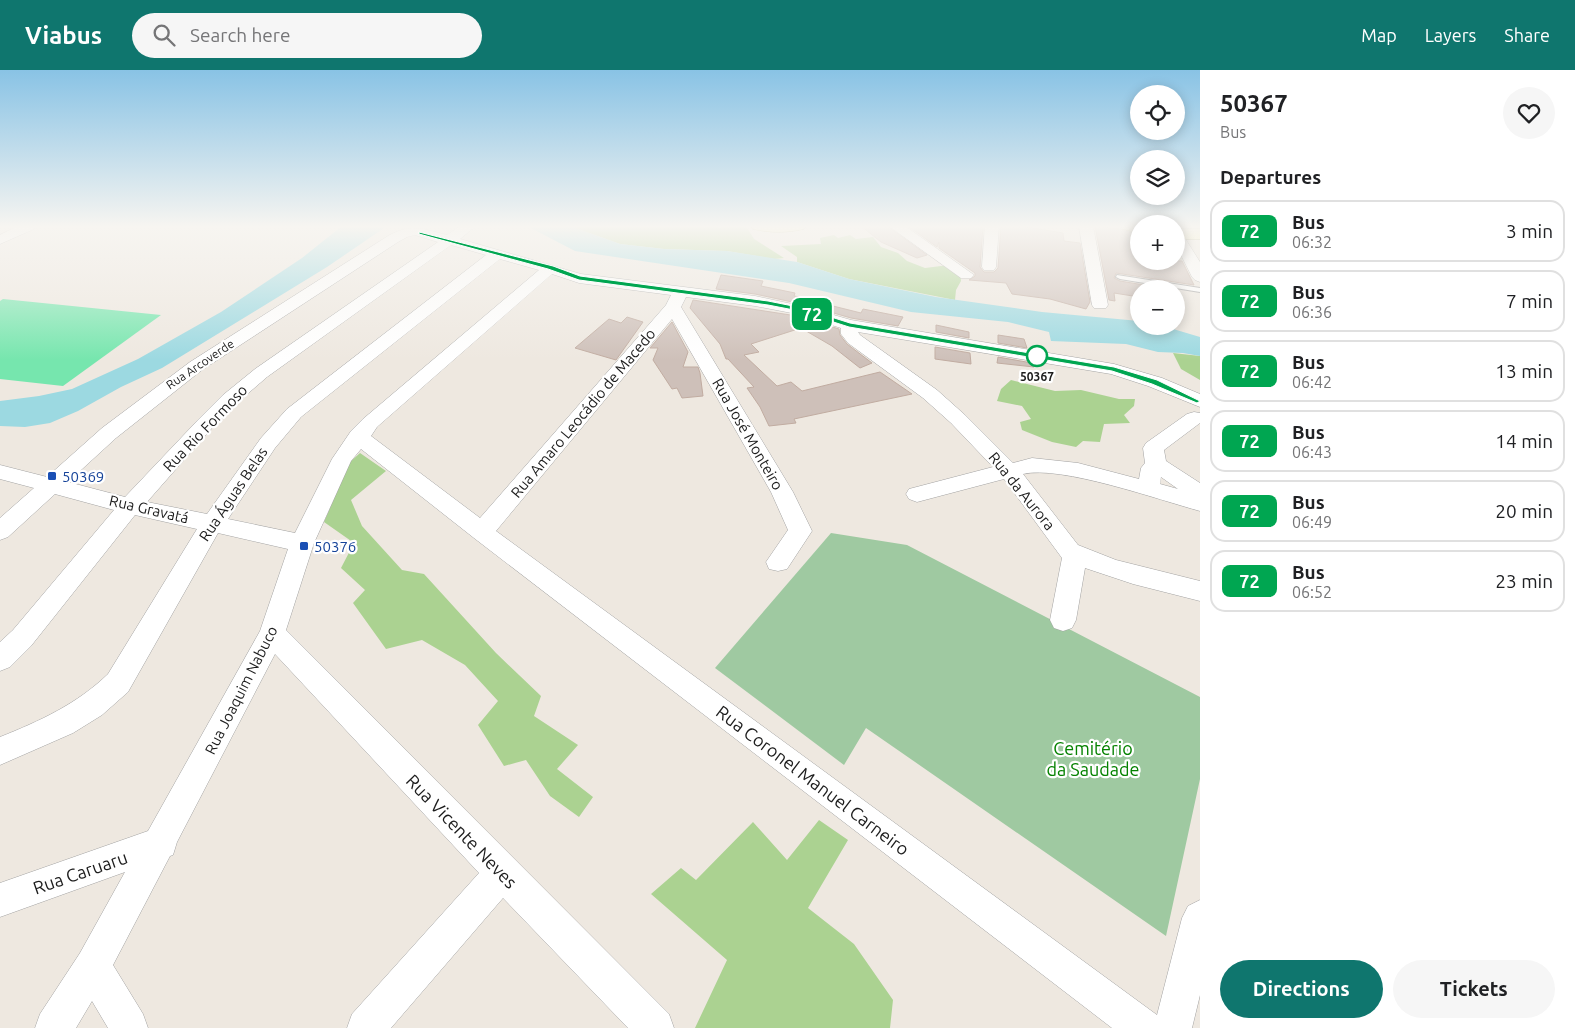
<!DOCTYPE html>
<html lang="en">
<head>
<meta charset="utf-8">
<style>
	body { margin:0; font-family:Ubuntu,sans-serif; background:#f6f6f6; color:#202124; height:100vh; display:flex; flex-direction:column; font-size:19px; white-space:nowrap }
	* { box-sizing:border-box; margin:0 }
	p { font-size:16px; color:#757577 }
	.icon { flex:none; width:28px; height:28px; fill:none; stroke:currentColor; stroke-width:2; stroke-linecap:round; stroke-linejoin:round }
	.map { position:relative; flex:1; overflow:hidden }
	.details { display:flex; flex-direction:column; background:#fff; width:375px }
	.details>* { flex:none }
	.badge { padding:0 10px; border-radius:8px; font-size:18px; line-height:32px }
	.fabs { position:absolute; left:1130px; top:15px; display:grid; gap:10px }
	.fabs a { display:grid; place-items:center; width:55px; height:55px; border-radius:50%; background:#fff; box-shadow:0 2px 12px #0003; font-size:25px }
	.map>.badge { position:absolute; translate:-50% -50%; box-shadow:0 0 0 2px #fff }
	h2 { padding:0 20px; font-size:19px; line-height:45px }
	.round { display:grid; place-items:center; flex:none; width:52px; height:52px; border-radius:26px; background:#f6f6f6 }
	.summary { display:flex; align-items:center; justify-content:space-between; height:85px; padding:0 20px }
	h1 { font-size:24px; font-weight:700; line-height:38px }
	.button { display:flex; gap:10px; margin-top:auto; padding:10px 20px }
	.button a { flex:1; height:58px; border-radius:30px; background:#0f766e; color:#fff; font-size:20px; font-weight:700; line-height:58px; text-align:center }
	.button a+a { background:#f6f6f6; color:#202124 }
	ul { padding:0; list-style:none }
	li { display:flex; align-items:center; gap:15px; height:62px; margin:0 10px 8px; padding:0 10px; border:2px solid #e0e0e0; border-radius:15px }
	li div { flex:1 }
	li b { display:block; font-size:19px }
	li em { font-style:normal }
	li .badge { min-width:55px; font-weight:700; text-align:center }
	header { display:flex; align-items:center; gap:30px; box-sizing:border-box; height:70px; padding:0 25px; background:#0f766e; color:#fff }
	header strong { font-size:24px }
	nav { display:flex; gap:28px; margin-inline-start:auto; font-size:18px }
	.search { width:350px; height:45px; background:#f6f6f6; display:flex; align-items:center; gap:12px; box-sizing:border-box; padding:0 18px; border-radius:28px; color:#757577; font-size:19px }
	main { display:flex; flex:1; min-height:0 }
	.map>svg:first-child { display:block }
	.forest { fill:#abd291 }
	.cemetery { fill:#9fc9a1 }
	.pitch { fill:#76e6ae }
	.water { fill:#9cd9e1 }
	.building { fill:#cec0b9; stroke:#c1aca1 }
	.lines { fill:none; stroke-linecap:round; stroke-linejoin:round }
	.lane-casing { stroke:#a3a3a3; stroke-width:2 }
	.street-casing { stroke:#a3a3a3; stroke-width:1 }
	.secondary-casing { stroke:#767500; stroke-width:1 }
	.lane { fill:#fff; fill-rule:evenodd }
	.street { fill:#fff; fill-rule:evenodd }
	.secondary { fill:#fffaae; fill-rule:evenodd }
	.line { fill:#00a651; stroke:#fff }
	.stop-dot { fill:#fff; stroke:#00a651; stroke-width:2.5 }
	.transit-dot { fill:#1a4fb4; stroke:#fff; stroke-width:2 }
	.labels { text-anchor:middle; dominant-baseline:central; stroke-width:4.5; stroke-linejoin:round; paint-order:stroke }
	.far-street-label { font-size:12px; fill:#1c1c1c; stroke:#fff }
	.far-stop-label { font-size:12px; font-weight:bold; fill:#1c1c1c; stroke:#fff }
	.street-label { font-size:15px; fill:#1c1c1c; stroke:#fff }
	.transit-label { font-size:15px; fill:#164399; stroke:#fff; text-anchor:start }
	.near-park-label { font-size:18px; fill:#058201; stroke:#fff }
	.near-street-label { font-size:18px; fill:#1c1c1c; stroke:#fff }
</style>
</head>
<body>
<header>
<strong>Viabus</strong>
<div class="search"><svg class="icon" aria-label="search" viewBox="0 0 24 24"><circle cx="10" cy="10" r="6"/><path d="M15 15l6 6"/></svg>Search here</div>
<nav><a>Map</a><a>Layers</a><a>Share</a></nav>
</header>
<main>
<div class="map">
<svg width="1200" height="958" viewBox="0 0 1200 958">
	<rect width="100%" height="100%" fill="#eee8e0"/>
	<path class="forest" d="M570 156H714L720 158 723 156H746L754 169 784 188 774 189 727 181 664 179 620 174Z
		M834 165 838 168 850 165 856 169 873 167 881 177 898 183 907 191 925 198 949 195 960 202 961 211 956 220 955 230 849 209 797 192V187L781 176 821 174 820 168Z
		M1173 283 1200 286V310L1181 299Z
		M1011 310 1055 321 1081 320 1119 329H1135L1134 336 1124 345 1130 353 1104 354 1100 372 1083 371 1076 377 1052 372 1022 360 1020 352 1031 349 1022 336 997 331 1001 319Z
		M360 383 386 401 351 430 362 456 402 500 424 504 496 583 541 626 534 646 578 675 557 699 593 727 579 747 550 726 526 690 504 696 478 655 498 631 465 595 422 570 386 579 353 533 365 520 341 498 354 473 324 452 349 393Z
		M819 750 848 770 808 838 854 874 893 930 890 958H695L727 890 651 824 681 798 696 810 753 752 787 790Z"/>
	<path class="cemetery" d="M831 463 907 475 1200 627V709L1166 866 866 658 844 695 715 598Z"/>
	<path class="pitch" d="M3 229 161 245 63 316 0 309V231Z"/>
	<path class="water" d="M342 156H387L327 197 162 298 121 317 78 341 50 353 25 357 0 356V331L39 326 72 319 138 289 221 242 302 188Z
		M527 156H570L620 174 664 179 727 181 797 192 849 209 936 227 1042 242 1139 251V256H1163L1200 267V286L1183 283 1158 282 1126 274 1051 271 1049 262 1008 252 911 242 789 213 575 181Z"/>
	<path class="building" d="M861 156H887L927 185 917 188 881 172Z
		M908 156H983L980 197 984 202H994L998 198 1001 156H1021L1063 163 1064 171 1080 173 1090 232 1086 239 1050 229 1012 224 1006 213 969 210 975 206V203L939 178V172L937 177Z
		M1095 156 1120 159 1139 165V191H1182L1194 215 1116 203 1114 208 1120 211 1168 219H1139V227L1114 223 1115 231 1109 230Z
		M721 205 763 211 761 216 795 223 794 226 830 232 829 235 861 243 863 239 903 247 898 256 851 248 806 235 755 224 716 219Z
		M693 230 797 246 839 259 840 265 847 274 872 293 860 298 832 276 801 258 751 274 759 282 744 285 777 316 791 312 802 321 880 302 912 324 794 349 796 353 769 356 760 337 747 318 754 317 728 289H726L720 274 690 238Z
		M627 247 643 252 616 290 575 278 609 249 621 253Z
		M672 252 688 282 683 297H698L700 303 703 326 682 328 677 318 672 319 653 290 658 278H650Z
		M936 255 969 262V268L936 262Z
		M998 265 1024 269 1027 278 998 273Z
		M935 277 970 283 971 294 935 289Z
		M998 287 1032 293 1034 297 997 293Z"/>
	<g class="lines">
		<defs>
			<path id="lane" d="M1117 205 1200 218V222L1120 209 1116 207Z"/>
			<path id="street" d="M18 156H36L34 159 0 174V165Z
				M460 156H476L460 169 581 204 755 226 806 237 851 250 1114 294 1162 308 1200 324V337L1148 316 1111 304 858 262 860 265 937 320 965 345 1013 393 1032 388 1078 393 1139 409 1141 398 1145 393 1143 378 1146 373 1187 344 1194 342 1200 343V353L1164 380 1166 391 1200 413V441C1159 430 1061 395 1023 404L1078 475 1116 490 1200 511V531L1133 514 1085 498 1076 550 1072 558 1063 561 1054 558 1050 550 1062 488 1004 409 917 432 909 429 906 424 909 419 993 397 951 353 923 328 848 273 841 264V258L797 244 755 236 686 227 681 237 793 422 812 461 787 499 778 501 769 499 766 492 788 460 771 422 672 249 496 461 1157 945 1182 848 1188 836 1200 830V925L1192 958H1112L474 468 361 379 351 391 314 473 286 560 669 944 674 958H628L503 828 391 958H347L352 944 479 803 275 584 177 772 173 785 170 786 113 895 143 944 148 958H108L92 931 76 958H35L40 944 80 883 125 802 0 847V813L148 761 260 561 288 479 218 463 128 622 102 645 73 663 0 695V667C40 651 77 634 108 604L197 459 135 445 31 576 10 597 0 601V572L13 560 114 440 55 424 8 467 0 470V448L34 418 0 409V395L47 407 102 358 190 292 388 166C411 153 423 159 447 165ZM415 165 438 172 255 299 223 325 198 350 125 427 68 412 116 368 202 300 398 172 407 167ZM451 175 486 185 287 339 261 368 207 444 147 432 212 358 237 333 267 307ZM500 189 539 200 363 349 351 361 332 389 295 463 228 449 275 378 301 347ZM552 204 579 213 671 225 666 235 480 448 371 366 377 357ZM1161 407 1178 419 1160 414Z
				M889 156H905L974 205 971 208H961Z
				M985 156H999L996 197 994 200H984L982 197Z
				M1079 156H1093L1108 235 1106 238H1094L1092 235Z
				M1176 161 1181 162 1200 192V212L1195 210 1192 207 1176 175Z"/>
			<path id="secondary" d="M751 156H806L804 159C787 163 770 163 753 159Z
				M1121 156H1139V163L1123 159Z
				M1176 159H1200V169H1176Z"/>
		</defs>
		<use href="#lane" class="lane-casing"/>
		<use href="#street" class="street-casing"/>
		<use href="#secondary" class="secondary-casing"/>
		<use href="#lane" class="lane"/>
		<use href="#street" class="street"/>
		<use href="#secondary" class="secondary"/>
	</g>
	<linearGradient id="sky" x2="0" y2="1"><stop stop-color="#89c3e5"/><stop offset="0.54" stop-color="#f7f5f1"/><stop offset="1" stop-color="#f7f5f1" stop-opacity="0"/></linearGradient>
	<rect width="1200" height="290" fill="url(#sky)"/>
	<path class="line" d="M419 162 553 196 580 206 768 231 803 238 850 253 1114 297 1157 310 1200 331 1197 333 1152 314 1112 301 849 257 799 241 768 235 579 210 548 199 419 164Z"/>
	<circle class="stop-dot" cx="1037" cy="286" r="10"/>
	<g class="transit-dot">
		<rect x="47" y="401" width="10" height="10" rx="2.5"/>
		<rect x="299" y="471" width="10" height="10" rx="2.5"/>
	</g>
	<g class="labels">
		<g class="far-street-label">
			<text transform="translate(200 294) rotate(-34)">Rua Arcoverde</text>
		</g>
		<g class="far-stop-label">
			<text x="1037" y="306">50367</text>
		</g>
		<g class="street-label">
			<text transform="translate(583 343) rotate(-50)">Rua Amaro Leocádio de Macedo</text>
			<text transform="translate(205 358) rotate(-46)">Rua Rio Formoso</text>
			<text transform="translate(748 364) rotate(60)">Rua José Monteiro</text>
			<text transform="translate(1022 421) rotate(51)">Rua da Aurora</text>
			<text transform="translate(233 424) rotate(-56)">Rua Águas Belas</text>
			<text transform="translate(149 439) rotate(13)">Rua Gravatá</text>
			<text transform="translate(241 620) rotate(-63)">Rua Joaquim Nabuco</text>
		</g>
		<g class="transit-label">
			<text x="62" y="406">50369</text>
			<text x="314" y="476">50376</text>
		</g>
		<g class="near-park-label">
			<text x="1093" y="678">Cemitério<tspan x="1093" dy="21">da Saudade</tspan></text>
		</g>
		<g class="near-street-label">
			<text transform="translate(813 710) rotate(37)">Rua Coronel Manuel Carneiro</text>
			<text transform="translate(462 761) rotate(46)">Rua Vicente Neves</text>
			<text transform="translate(80 802) rotate(-19)">Rua Caruaru</text>
		</g>
	</g>
</svg>
<div class="fabs">
<a><svg class="icon" aria-label="locate" viewBox="0 0 24 24"><circle cx="12" cy="12" r="6"/><path d="M12 2v4M12 18v4M2 12h4M18 12h4"/></svg></a>
<a><svg class="icon" aria-label="layers" viewBox="0 0 24 24"><path d="M12 4l9 5-9 5-9-5zM3 14l9 5 9-5"/></svg></a>
<a>+</a>
<a>−</a>
</div>
<b class="badge" style="left:812px;top:244px;background:#00a651;color:#fff">72</b>
</div>
<section class="details">
<div class="summary"><div><h1>50367</h1><p>Bus</p></div><a class="round"><svg class="icon" aria-label="heart" viewBox="0 0 24 24"><path d="M12 20l-8-8c-3-5 5-10 8-4 3-6 11-1 8 4z"/></svg></a></div>
<h2>Departures</h2>
<ul>
<li><span class="badge" style="background:#00a651;color:#fff">72</span><div><b>Bus</b><p>06:32</p></div><em>3 min</em></li>
<li><span class="badge" style="background:#00a651;color:#fff">72</span><div><b>Bus</b><p>06:36</p></div><em>7 min</em></li>
<li><span class="badge" style="background:#00a651;color:#fff">72</span><div><b>Bus</b><p>06:42</p></div><em>13 min</em></li>
<li><span class="badge" style="background:#00a651;color:#fff">72</span><div><b>Bus</b><p>06:43</p></div><em>14 min</em></li>
<li><span class="badge" style="background:#00a651;color:#fff">72</span><div><b>Bus</b><p>06:49</p></div><em>20 min</em></li>
<li><span class="badge" style="background:#00a651;color:#fff">72</span><div><b>Bus</b><p>06:52</p></div><em>23 min</em></li>
</ul>
<div class="button"><a>Directions</a><a>Tickets</a></div>
</section>
</main>
</body>
</html>
